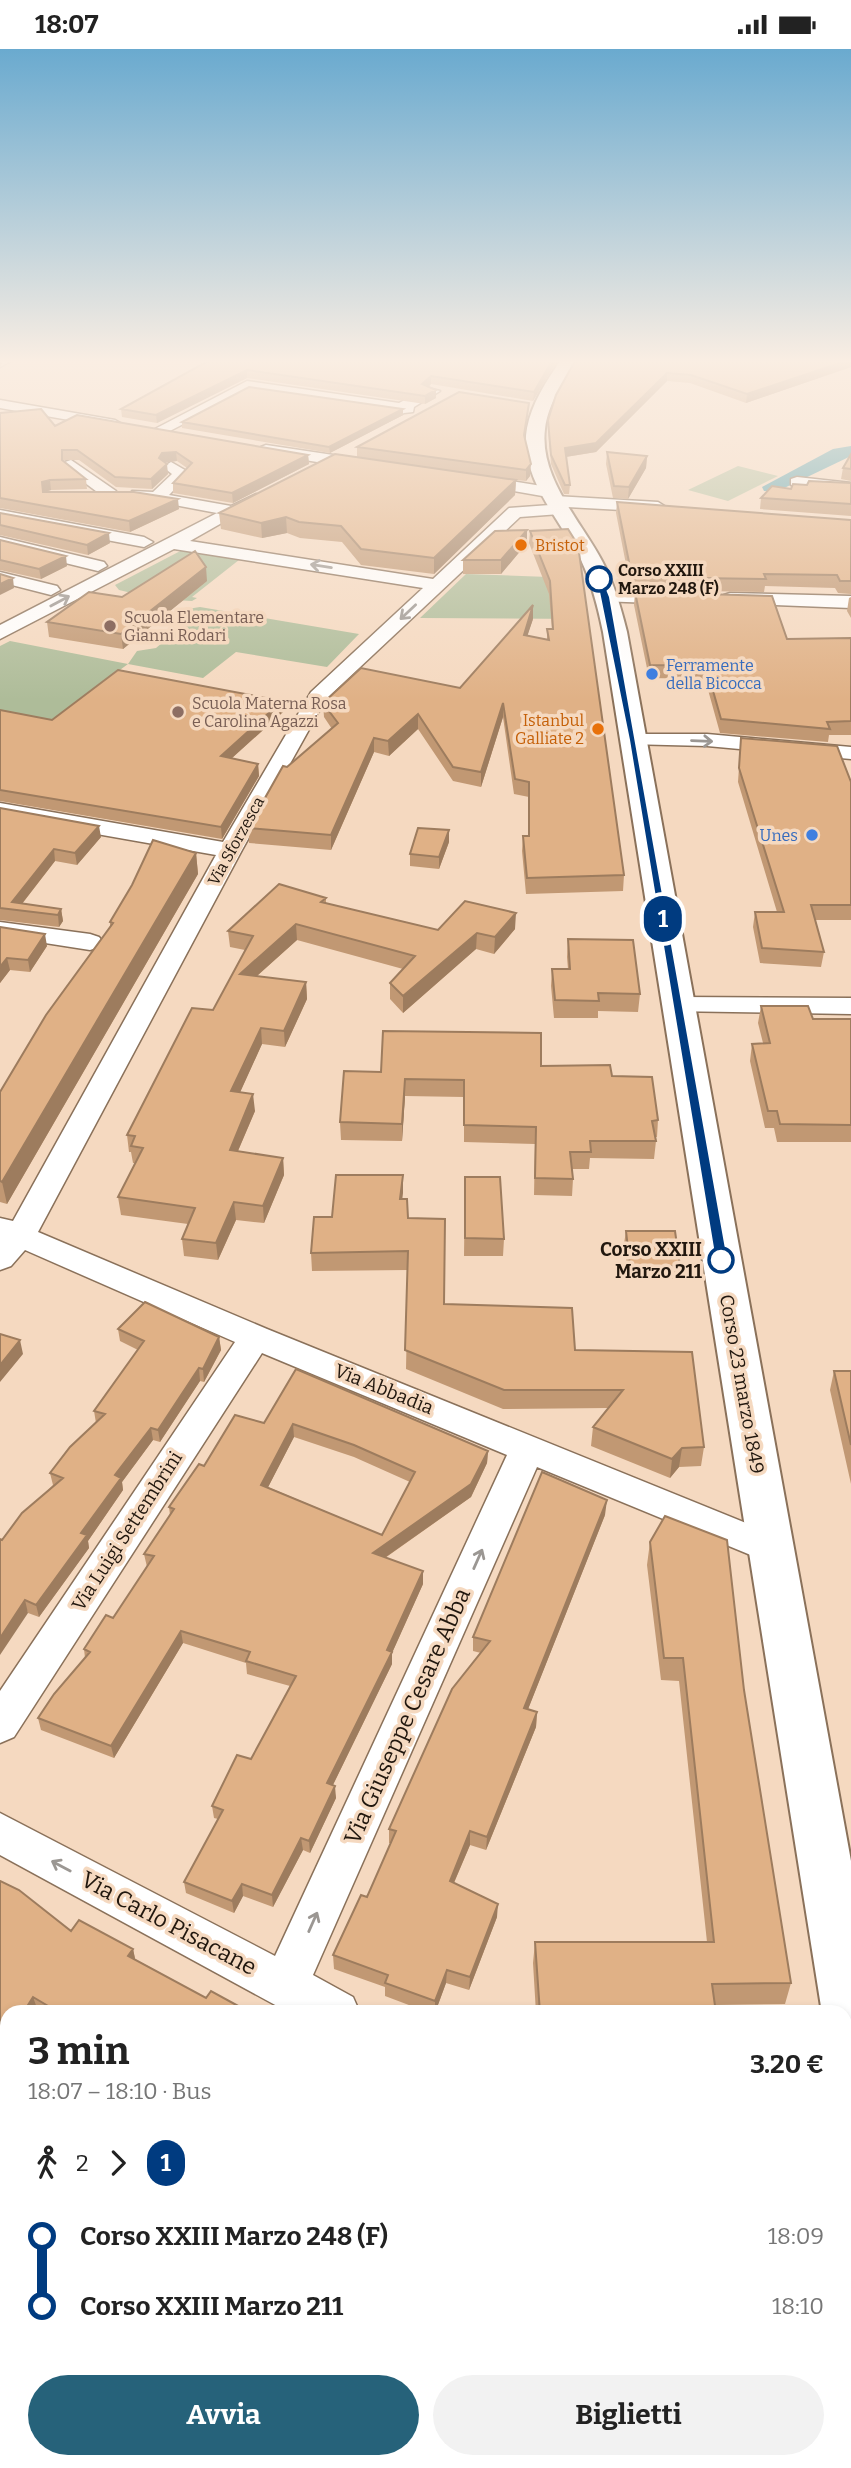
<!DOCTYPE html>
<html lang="it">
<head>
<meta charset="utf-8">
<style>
	body { margin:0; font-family:Bitter,serif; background:#f2f2f2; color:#222; height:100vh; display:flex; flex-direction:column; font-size:26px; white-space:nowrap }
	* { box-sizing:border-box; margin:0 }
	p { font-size:23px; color:#767676 }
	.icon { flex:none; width:38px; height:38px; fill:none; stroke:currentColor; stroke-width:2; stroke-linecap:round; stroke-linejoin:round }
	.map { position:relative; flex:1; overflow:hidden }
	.side { position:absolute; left:0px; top:1956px; width:852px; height:464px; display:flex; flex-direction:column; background:#fff; border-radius:21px 21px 0 0; box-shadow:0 4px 10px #0003 }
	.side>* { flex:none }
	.badge { padding:0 14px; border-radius:23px; font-size:24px; line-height:46px }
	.map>.badge { position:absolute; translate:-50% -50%; box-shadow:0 0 0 4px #fff }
	.legs { display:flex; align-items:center; gap:10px; height:77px; padding:0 28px; font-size:23px }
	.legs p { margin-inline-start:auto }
	.headline { display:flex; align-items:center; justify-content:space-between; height:119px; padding:0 28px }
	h1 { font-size:38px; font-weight:700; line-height:52px }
	.primary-button { display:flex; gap:14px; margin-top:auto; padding:14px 28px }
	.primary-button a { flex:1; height:80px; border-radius:42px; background:#26627a; color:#fff; font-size:28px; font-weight:700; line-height:80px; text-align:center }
	.primary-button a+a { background:#f2f2f2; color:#222 }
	ul { padding:0 28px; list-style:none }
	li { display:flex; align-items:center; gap:24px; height:70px; font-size:26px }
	li i { display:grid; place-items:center; width:10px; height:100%; margin:0 9px; background:currentColor }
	li i::after { content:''; width:18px; height:18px; margin:-9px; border:5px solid; border-radius:50%; background:#fff }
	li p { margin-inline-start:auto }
	li:first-child i { background:linear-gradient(#0000 50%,currentColor 0) }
	li:last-child i { background:linear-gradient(currentColor 50%,#0000 0) }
	.status { display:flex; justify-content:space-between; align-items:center; height:49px; padding:0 35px; background:#fff; direction:ltr }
	.status svg { height:19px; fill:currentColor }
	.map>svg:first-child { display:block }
	.green { fill:#aebc99 }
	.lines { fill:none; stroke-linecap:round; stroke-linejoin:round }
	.canal { fill:#4e9ca9; fill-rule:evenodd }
	.lane-casing { stroke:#8a715a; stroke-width:3 }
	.street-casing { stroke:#8a715a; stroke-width:3 }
	.secondary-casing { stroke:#8a715a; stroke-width:4 }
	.lane { fill:#fff; fill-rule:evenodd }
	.street { fill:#fff; fill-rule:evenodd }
	.secondary { fill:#fff; fill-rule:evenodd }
	.wall { fill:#c19873; fill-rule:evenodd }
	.shaded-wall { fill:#9d7c5e }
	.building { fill:#e0b186; stroke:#9d7c5e; stroke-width:2; fill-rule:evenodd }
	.oneway { stroke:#9b9793 }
	.line-1 { fill:#003b80; stroke:#fff; stroke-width:2 }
	.food-dot { fill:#e8710a; stroke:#f5d9c0; stroke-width:2.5 }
	.stop-1-dot { fill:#fff; stroke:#003b80; stroke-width:3.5 }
	.education-dot { fill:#8d6e63; stroke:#f5d9c0; stroke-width:2.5 }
	.shop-dot { fill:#3f7fe0; stroke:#f5d9c0; stroke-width:2.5 }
	.labels { text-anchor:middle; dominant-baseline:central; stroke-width:7; stroke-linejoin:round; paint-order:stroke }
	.far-food-label { font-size:16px; fill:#c56008; stroke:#f5d9c0; text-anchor:start }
	.far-stop-label { font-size:16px; font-weight:bold; fill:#21170e; stroke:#f5d9c0; text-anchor:start }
	.far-education-label { font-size:16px; fill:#785e54; stroke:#f5d9c0; text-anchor:start }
	.far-shop-label { font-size:16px; fill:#366cbe; stroke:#f5d9c0; text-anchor:start }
	.far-street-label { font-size:16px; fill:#21170e; stroke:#f5d9c0 }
	.stop-label { font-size:19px; font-weight:bold; fill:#21170e; stroke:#f5d9c0; text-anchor:end }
	.street-label { font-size:19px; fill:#21170e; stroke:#f5d9c0 }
	.near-street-label { font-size:23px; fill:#21170e; stroke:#f5d9c0 }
</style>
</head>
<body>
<div class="status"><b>18:07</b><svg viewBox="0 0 49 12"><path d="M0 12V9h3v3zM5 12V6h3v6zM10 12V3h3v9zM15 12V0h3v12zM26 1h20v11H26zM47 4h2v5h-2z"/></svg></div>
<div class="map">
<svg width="851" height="2419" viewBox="0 0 851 2419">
	<rect width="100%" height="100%" fill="#f5d9c0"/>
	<path class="green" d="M738 417 778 427 728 452 688 441Z
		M188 498 244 507 192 548 197 549 192 552 157 550 119 541 115 536Z
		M466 525 576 529 584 570 420 569Z
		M200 558 359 585 327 618 236 603 203 629 128 615 45 676 0 665V597L10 592 128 615 137 602 156 599 189 571 181 561Z"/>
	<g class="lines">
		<path class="canal" d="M851 397V407L778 442H764L762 438 833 400Z"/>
		<defs>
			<path id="lane" d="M3 312H11L0 318Z"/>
			<path id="street" d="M247 332 399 354 428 339 440 342 414 358 413 363 404 364 363 384 356 380 358 377 387 361 249 341 164 385 159 387 151 382Z
				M0 351 115 371 122 375 115 379 0 359Z
				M266 396 367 411 375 416 367 421 261 404V398Z
				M71 411 116 442V448H104L65 419V413Z
				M171 413 190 424 169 446 231 457 256 445 264 450 190 492 433 530 509 459 550 456 547 452 555 447 658 453 666 458 658 463 567 458 566 464 560 465 520 468 326 650 242 801 38 1183 267 1280 783 1489 789 1499 783 1509 770 1514 537 1418 313 1926 353 1948 360 1964H290L0 1806V1764L275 1907 507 1406 262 1304 14 1688 0 1694V1642L235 1293 25 1201 11 1217 0 1221V1169L13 1172 216 806 0 768V754L223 793 311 643 423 539 174 500 0 590V576L217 464 132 448V442L153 443 172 425 163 418Z
				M474 426 548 438 556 443 548 448 468 434V428Z
				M797 428 851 434V444L791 436V430Z
				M0 461 144 488 153 493 144 498 0 471Z
				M0 488 104 513 107 517 98 522 0 498Z
				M0 523 57 537 60 541 51 546 0 533Z
				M606 543H678L687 549 678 555 600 552 597 548Z
				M730 544 851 547V559L724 554 721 550 724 546Z
				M634 685H707L851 698V710L707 697 627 695 623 691 627 687Z
				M0 873 90 885 99 888 103 893 99 898 90 901 0 887Z
				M678 948 851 949V965L669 962 665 956 669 950Z
				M845 1986H851V2034H845Z
				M0 2268 7 2271V2327L0 2324Z
				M164 2413H226L229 2419H167Z
				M260 2413H317L314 2419H257Z"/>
			<path id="secondary" d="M560 312H576C563 333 548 355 545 380 539 429 581 472 602 512 614 534 621 559 627 583L851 1812V1996L845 1994V1964H822L603 583C598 559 592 534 581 511 561 472 518 427 527 379 532 354 546 333 560 312Z"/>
		</defs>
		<use href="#lane" class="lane-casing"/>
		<use href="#street" class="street-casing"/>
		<use href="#secondary" class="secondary-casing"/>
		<use href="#lane" class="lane"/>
		<use href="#street" class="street"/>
		<use href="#secondary" class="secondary"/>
	</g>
	<path class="wall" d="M208 312H557L533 352 431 335 429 338 436 341V349L425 355 247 329 157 374 122 368 121 360Z
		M575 312H851V318L746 354 690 334 667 332 596 403 566 408 570 436 569 445H564L551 415 548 380V371Z
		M529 354 528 364 524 390 530 427 526 432 516 431 515 446 434 525 361 516 342 493 300 489 287 484 262 489 221 480 219 464 357 408V398Z
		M403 360V366L330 404 182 379V373Z
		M0 364 55 377 308 406 309 415 233 454 173 444V434L187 419 177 412 165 413 168 425 152 440 116 438 79 411H63L86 430 87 440 51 441 46 443 179 460 130 483 0 459Z
		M607 403 647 407 646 419 628 450 613 449 606 415Z
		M851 405V432L841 430 843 419Z
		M851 434V467L760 460 761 449 791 440 807 436Z
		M617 453 851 471V545L838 544 835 539 765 537 764 543 631 541 616 464Z
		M0 464 110 494 88 506 0 486Z
		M568 480 624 826 623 842 526 845 522 802 523 787H528L529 748 514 745 503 668 481 738 453 732 418 680 389 707 374 703 331 801 249 794 248 779 287 718 332 680 324 668 323 654 460 639 533 570 527 587 547 591V580H552L549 545 529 494 530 482Z
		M0 491 67 517 41 530 0 521Z
		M527 494 501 525H463V511Z
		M207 532 123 600 49 588 47 573 122 548Z
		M635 543 787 590 851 589V686H829L828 693 720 684 705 630 649 629 634 556Z
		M851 548V569L847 562 849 549Z
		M282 652 283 663 232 709 258 715 259 727 222 790 0 752V661L52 671Z
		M741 689 851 733V871H815L824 903 821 918 760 914 753 878 755 863H777L738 733Z
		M0 759 101 788 77 816 55 812 22 855 61 860 63 872 59 878 0 871Z
		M449 793 439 820 410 817V805Z
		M196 804 198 825 7 1155 0 1153V1043L110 878V873Z
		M326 849V854L438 881 515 880 494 905 476 900 403 964 390 950V934L403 920 297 891 257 927 306 933 307 950 285 998 262 995 240 1043 255 1062 238 1102 283 1109 284 1126 264 1174 236 1171 218 1211 184 1207 182 1190 188 1175 121 1166 118 1148 135 1114H133L131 1103H129L127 1086 213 961 245 901 230 898 228 882Z
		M0 878 47 897 30 923 10 921 0 934Z
		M568 890 640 945 638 963 598 962V969H554L551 937 552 920H568L567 908Z
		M761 957 813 970H851V1093H777L774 1079H765L750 1012 752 995 763 994 758 974Z
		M541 1017 612 1027 658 1071 657 1088H655L656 1092 654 1110 590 1109 589 1120H572L573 1130 572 1147 534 1146 535 1095 464 1093V1048L405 1047 402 1092 341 1091 340 1073 381 1023Z
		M403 1126 402 1150 408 1169 444 1255 575 1301 704 1398 701 1417 679 1418 670 1429 591 1397 593 1378 608 1359 503 1360 406 1320 408 1221 312 1222 311 1204 332 1168Z
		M465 1128 504 1190 503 1207H464Z
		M626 1182 680 1217 678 1230H629L624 1195Z
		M118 1280 219 1288 221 1301 204 1333 200 1332 160 1393 153 1391 122 1433 123 1441 88 1492 89 1499 39 1568 28 1564 2 1491 53 1436 50 1424 96 1374 94 1362 138 1301 120 1292Z
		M296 1320 488 1402 487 1414 471 1448 385 1509 423 1535 392 1604V1615L333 1736 336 1749 310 1804 303 1801 273 1858 243 1847 234 1864 186 1844 184 1833 218 1770 214 1769 212 1757 251 1710 290 1637 247 1625 246 1614 183 1594 114 1709 41 1681 38 1669 85 1609 84 1600 113 1569 147 1518 144 1505 170 1466 169 1458 204 1417 264 1374ZM294 1388 354 1408 410 1433 382 1486 268 1438Z
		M834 1322H851V1435L830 1341Z
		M605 1466 528 1660 537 1663 536 1678 486 1801 470 1796 454 1834 497 1868 469 1941 446 1934 435 1964H430L385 1947V1938L334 1920 333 1906 367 1848 391 1794H389V1780L481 1604 473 1602V1588Z
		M650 1493 744 1641 791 1934 785 1955 715 1956 716 1964H536L533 1914 535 1893H707L679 1632 661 1631 647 1516Z
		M0 1832 71 1882 133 1900 135 1910 206 1949 251 1964H41L38 1962 7 1964V2008L0 2018Z
		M7 2161V2184L1 2170Z
		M743 2413H845L851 2419H743Z"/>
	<path class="shaded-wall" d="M552 312H557L533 352 534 343Z
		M846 312H851V318L746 354 747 345Z
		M247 321V329L157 374 156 366Z
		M667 324V332L596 403 565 408V399Z
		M431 327V335L422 343V335Z
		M436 341V349L425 355V347Z
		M403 360V366L330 404 329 398Z
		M176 403 177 412 163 414 159 409 162 404Z
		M308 406 309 415 233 454 232 444Z
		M647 407 646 419 628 450 629 438Z
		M167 415 168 425 152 440 151 430Z
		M531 415 530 427 526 432V421Z
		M50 431 51 441 44 443V453L42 433Z
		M516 431 515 446 434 525V509Z
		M178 450 179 460 130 483 129 472Z
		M286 468 287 484 262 489 261 474Z
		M527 481V494L501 525V511Z
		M109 484 110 494 88 506 87 496Z
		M66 507 67 517 41 530 39 520Z
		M206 518 207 532 123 600 121 585Z
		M13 529 14 539 0 546V535Z
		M533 556V570L523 600 524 586Z
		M282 652 283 663 222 718 221 707Z
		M503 654V668L481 738V723Z
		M418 665V680L389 707 388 692Z
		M374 689V703L331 801V786Z
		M258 715 259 727 222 790 221 778Z
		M99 777 101 788 77 816 75 804Z
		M449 781V793L439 820V808Z
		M54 800 55 812 17 861 12 853Z
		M196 804 198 825 7 1155 2 1133Z
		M61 860 63 872 59 878 58 866Z
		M516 864 515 880 494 905 495 888Z
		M296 875 297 891 241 941 240 925Z
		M477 884 476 900 403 964V947Z
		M45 885 47 897 30 923 28 911Z
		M7 909 10 921 0 934V918Z
		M306 933 307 950 285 998 284 982Z
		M261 979 262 995 233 1059 231 1042Z
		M405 1030V1047L402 1092V1075Z
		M253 1045 255 1062 231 1118 230 1101Z
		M283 1109 284 1126 264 1174 263 1157Z
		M403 1126V1144L400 1168V1150Z
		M234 1153 236 1171 218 1211 216 1194Z
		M219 1288 221 1301 204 1333 203 1320Z
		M20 1291 23 1305 0 1333V1316Z
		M199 1319 200 1332 160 1393 158 1381Z
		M293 1375 294 1388 263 1448 261 1436Z
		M151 1379 153 1391 122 1433 123 1441 88 1492 89 1499 39 1568 36 1556 115 1426Z
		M682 1399 679 1418 670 1429 672 1410Z
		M488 1402 487 1414 471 1448 373 1517V1504Z
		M607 1451 605 1466 523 1673 524 1659Z
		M423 1522V1535L392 1604V1615L328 1746 327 1734Z
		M25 1551 28 1564 0 1606V1589Z
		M181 1582 183 1594 114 1709 111 1697Z
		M537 1663 536 1678 486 1801 487 1788Z
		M335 1737 336 1749 310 1804 309 1792Z
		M470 1782V1796L449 1845 450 1832Z
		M301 1789 303 1801 273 1858 272 1846Z
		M242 1835 243 1847 234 1864 232 1852Z
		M498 1855 497 1868 469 1941 470 1928Z
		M133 1900 136 1914 128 1907Z
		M447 1921 446 1934 435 1964V1952Z
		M33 1948 38 1962 37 1964H23Z
		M7 1987V2008L0 2018V1997Z"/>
	<path class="building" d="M208 312H552L534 343 431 327 422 335 436 341 425 347 247 321 156 366 121 360Z
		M575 312H846L747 345 691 326 667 324 596 394 565 399 570 436H565L551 406 548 371 556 346Z
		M249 338 403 360 329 398 182 373Z
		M459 343 529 354 524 386 531 415 526 421 357 398Z
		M41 360 55 377 77 366 308 406 232 444 173 434 192 414 176 403 162 404 159 409 167 415 151 430 115 428 77 401H62V411L86 430 50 431 42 433 43 443H134L178 450 129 472 0 449V364Z
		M607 403 647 407 629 438 614 437Z
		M335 405 516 431 434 509 361 500 341 477 299 473 286 468 261 474 219 464Z
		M851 405V420L843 419Z
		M809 432 851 434V455L761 449 772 437 791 440 793 435 807 436Z
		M617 453 851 471V532H840L837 526 764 525 766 530 632 528Z
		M0 464 109 484 87 496 0 476Z
		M568 480 578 496 624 826 527 829 523 787H529V733L515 730 503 654 481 723 453 718 418 665 388 692 374 689 331 786 248 779 283 717 287 718 338 674 323 654 361 619 460 639 533 556 524 586 549 591 547 580H553L550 532 530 482Z
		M527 481 501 511H463L495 482Z
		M0 491 66 507 39 520 0 511Z
		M195 502 206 518 121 585 47 573 89 543 122 548Z
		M0 525 13 529 0 535Z
		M635 543 772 547 787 590 851 589V672L827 673 830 680 721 670 706 617 650 616Z
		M118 621 282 652 221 707 258 715 221 778 0 741V661L52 671Z
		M741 689 837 697 851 733V856H811L824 903 762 899 755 863H784L739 719Z
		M0 759 99 777 75 804 54 800 12 853 61 860 58 866 0 859Z
		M418 779 449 781 439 808 410 805Z
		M153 791 196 804 2 1133 0 1132V1043L46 966 113 874 110 873 132 836Z
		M279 835 326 849 321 853 438 881 465 852 516 864 495 888 477 884 403 947 390 934 415 907 296 875 240 925 306 933 284 982 261 979 231 1042 253 1045 230 1101 283 1109 263 1157 234 1153 216 1194 182 1190 195 1159 118 1148 143 1099 131 1097 135 1087 127 1086 192 959 213 961 253 887 228 882Z
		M0 878 45 885 28 911 7 909 0 918Z
		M568 890 633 891 640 945 598 944 599 952 555 951 552 920H570Z
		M761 957H808L813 970H851V1076L780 1075 777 1062H768L752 995 770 994Z
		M383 982 541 984V1017L610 1016 612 1027 652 1028 658 1071 652 1072 656 1092H590L591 1103H570L573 1130 535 1129 536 1078 464 1076V1031L405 1030 402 1075 340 1073 344 1022 381 1023Z
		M336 1126H403L400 1150H407L408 1169 445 1170 444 1255 572 1259 575 1301 692 1303 704 1398 682 1399 672 1410 593 1378 623 1341H504L405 1301 408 1202 311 1204 314 1168H332Z
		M465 1128H500L504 1190 465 1189Z
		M626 1182H675L680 1217H630Z
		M145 1253 219 1288 203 1320 199 1319 158 1381 151 1379 115 1426 121 1429 81 1484 87 1486 36 1556 25 1551 0 1589V1490L2 1491 22 1464 63 1429 50 1424 70 1398 105 1365 94 1362 144 1292 118 1280Z
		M0 1285 20 1291 0 1316Z
		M296 1320 488 1402 471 1435 373 1504 423 1522 387 1601 392 1603 327 1734 335 1737 309 1792 301 1789 272 1846 242 1835 232 1852 184 1833 223 1761 212 1757 237 1706 251 1710 296 1627 246 1612 250 1603 181 1582 111 1697 38 1669 54 1645 90 1603 84 1600 106 1566 113 1569 154 1507 144 1505 174 1460 169 1458 199 1415 204 1417 235 1366 264 1374ZM293 1375 354 1396 415 1423 382 1486 261 1436Z
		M834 1322H851V1396Z
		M542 1423 607 1451 524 1659 537 1663 487 1788 470 1782 450 1832 498 1855 470 1928 447 1921 435 1952 385 1934 388 1926 333 1906 361 1846 367 1848 396 1782 389 1780 452 1640 490 1592 473 1588Z
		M665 1467 727 1491 744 1641 791 1934 712 1935 716 1964H540L535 1893H714L683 1609H664L650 1493Z
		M0 1832 19 1841 71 1882 79 1871 133 1900 128 1907 206 1949 211 1942 251 1964H60L33 1948 23 1964H7V1987L0 1997Z
		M7 2161V2174L1 2170Z
		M845 2344H851V2419H752L751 2413H845Z
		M7 2413H13L21 2419H3Z
		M304 2413H326L330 2419H299Z
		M466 2413H483L487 2419H461Z"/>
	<defs><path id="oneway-shaft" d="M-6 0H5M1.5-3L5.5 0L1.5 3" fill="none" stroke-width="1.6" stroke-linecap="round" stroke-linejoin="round" transform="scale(1.75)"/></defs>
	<g class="oneway">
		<use href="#oneway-shaft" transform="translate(321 517) rotate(-171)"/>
		<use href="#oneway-shaft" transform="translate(60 552) rotate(-28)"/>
		<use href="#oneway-shaft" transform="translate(408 563) rotate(137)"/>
		<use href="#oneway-shaft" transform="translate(702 692) rotate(2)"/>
		<use href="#oneway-shaft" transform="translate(478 1510) rotate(-66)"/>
		<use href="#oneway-shaft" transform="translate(61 1817) rotate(-152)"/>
		<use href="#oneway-shaft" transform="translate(313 1873) rotate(-66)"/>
	</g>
	<linearGradient id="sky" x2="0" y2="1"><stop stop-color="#6aaacf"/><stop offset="0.48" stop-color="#faeee3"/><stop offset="1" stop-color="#faeee3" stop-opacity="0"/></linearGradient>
	<rect width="851" height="651" fill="url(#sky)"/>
	<path class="line-1" d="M596 528H602L610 548 728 1211 721 1216 715 1211 629 691Z"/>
	<g class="food-dot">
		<circle cx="521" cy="496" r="7"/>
		<circle cx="598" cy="680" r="7"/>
	</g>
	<g class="stop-1-dot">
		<circle cx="599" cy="530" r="12"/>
		<circle cx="721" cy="1211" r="12"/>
	</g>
	<g class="education-dot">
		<circle cx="110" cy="577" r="7"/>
		<circle cx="178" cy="663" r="7"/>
	</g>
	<g class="shop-dot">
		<circle cx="652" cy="625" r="7"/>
		<circle cx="812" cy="786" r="7"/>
	</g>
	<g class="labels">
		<g class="far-food-label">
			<text x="535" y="496">Bristot</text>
			<text x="584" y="671" text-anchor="end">Istanbul<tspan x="584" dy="18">Galliate 2</tspan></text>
		</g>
		<g class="far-stop-label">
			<text x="618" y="521">Corso XXIII<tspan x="618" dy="18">Marzo 248 (F)</tspan></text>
		</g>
		<g class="far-education-label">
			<text x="124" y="568">Scuola Elementare<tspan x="124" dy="18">Gianni Rodari</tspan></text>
			<text x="192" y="654">Scuola Materna Rosa<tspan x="192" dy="18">e Carolina Agazzi</tspan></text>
		</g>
		<g class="far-shop-label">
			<text x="666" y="616">Ferramente<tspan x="666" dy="18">della Bicocca</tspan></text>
			<text x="798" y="786" text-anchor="end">Unes</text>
		</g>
		<g class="far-street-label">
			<text transform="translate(236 792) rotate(-61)">Via Sforzesca</text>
		</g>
		<g class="stop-label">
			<text x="702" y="1200">Corso XXIII<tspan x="702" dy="22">Marzo 211</tspan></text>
		</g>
		<g class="street-label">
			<text transform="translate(742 1335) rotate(80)">Corso 23 marzo 1849</text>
			<text transform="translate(384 1340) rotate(22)">Via Abbadia</text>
			<text transform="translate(127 1482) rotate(-57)">Via Luigi Settembrini</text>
		</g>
		<g class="near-street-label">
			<text transform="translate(407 1667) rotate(-66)">Via Giuseppe Cesare Abba</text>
			<text transform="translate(169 1874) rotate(28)">Via Carlo Pisacane</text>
		</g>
	</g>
</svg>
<b class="badge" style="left:663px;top:870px;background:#003b80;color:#fff">1</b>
<section class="side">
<div class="headline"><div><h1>3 min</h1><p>18:07 – 18:10 · Bus</p></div><b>3.20 €</b></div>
<div class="legs"><svg class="icon" aria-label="walk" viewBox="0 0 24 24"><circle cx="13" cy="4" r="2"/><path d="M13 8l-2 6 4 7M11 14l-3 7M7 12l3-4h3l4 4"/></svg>2<svg class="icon" aria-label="forward" viewBox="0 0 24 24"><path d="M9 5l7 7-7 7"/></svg><b class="badge" style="background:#003b80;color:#fff">1</b></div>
<ul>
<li><i style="color:#003b80"></i><b>Corso XXIII Marzo 248 (F)</b><p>18:09</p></li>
<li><i style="color:#003b80"></i><b>Corso XXIII Marzo 211</b><p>18:10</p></li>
</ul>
<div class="primary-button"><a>Avvia</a><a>Biglietti</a></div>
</section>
</div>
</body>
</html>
